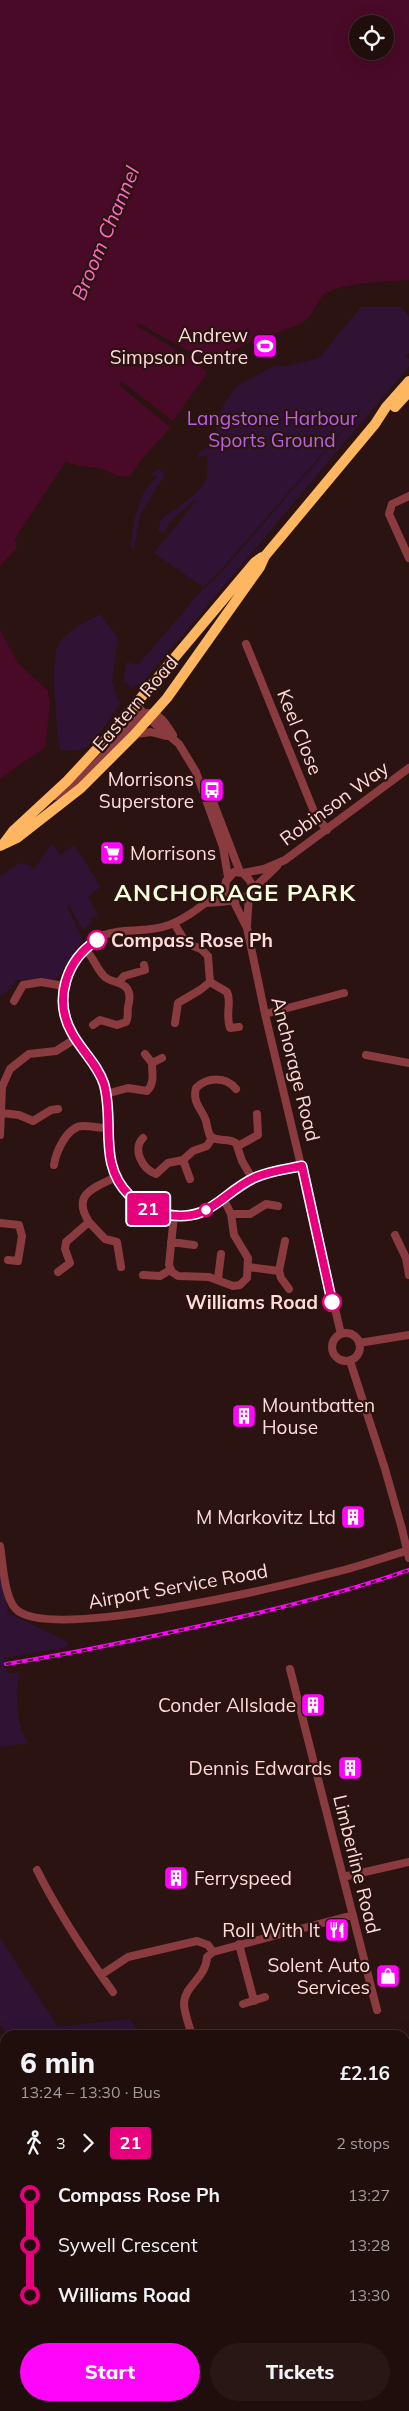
<!DOCTYPE html>
<html lang="en">
<head>
<meta charset="utf-8">
<style>
	body { margin:0; font-family:Mulish,sans-serif; background:#281715; color:#f1f3f6; height:100vh; display:flex; flex-direction:column; font-size:19px; white-space:nowrap }
	* { box-sizing:border-box; margin:0 }
	p { font-size:16px; color:#a29c9d }
	.icon { flex:none; width:28px; height:28px; fill:none; stroke:currentColor; stroke-width:2; stroke-linecap:round; stroke-linejoin:round }
	.map { position:relative; flex:1; overflow:hidden }
	.side { position:absolute; left:0px; top:2030px; width:410px; height:381px; display:flex; flex-direction:column; background:#200e0c; border-radius:15px 15px 0 0; box-shadow:0 5px 20px #0002,0 0 0 1px #3d2e2d }
	.side>* { flex:none }
	.badge { padding:0 10px; border-radius:4px; font-size:18px; line-height:32px }
	.buttons { position:absolute; left:349px; top:15px; display:grid; gap:10px }
	.buttons a { display:grid; place-items:center; width:45px; height:45px; border-radius:50%; background:#200e0c; box-shadow:0 5px 20px #0002,0 0 0 1px #3d2e2d; font-size:25px }
	.map>.badge { position:absolute; translate:-50% -50%; box-shadow:0 0 0 2px #fff }
	.legs { display:flex; align-items:center; gap:8px; height:55px; padding:0 20px; font-size:16px }
	.legs p { margin-inline-start:auto }
	.overview { display:flex; align-items:center; justify-content:space-between; height:85px; padding:0 20px }
	h1 { font-size:28px; font-weight:800; line-height:38px }
	.action { display:flex; gap:10px; margin-top:auto; padding:10px 20px }
	.action a { flex:1; height:58px; border-radius:30px; background:#ff06fb; color:#fff; font-size:20px; font-weight:800; line-height:58px; text-align:center }
	.action a+a { background:#281715; color:#f1f3f6 }
	ul { padding:0 20px; list-style:none }
	li { display:flex; align-items:center; gap:18px; height:50px; font-size:19px }
	li i { display:grid; place-items:center; width:8px; height:100%; margin:0 6px; background:currentColor }
	li i::after { content:''; width:12px; height:12px; margin:-6px; border:4px solid; border-radius:50%; background:#200e0c }
	li p { margin-inline-start:auto }
	li:first-child i { background:linear-gradient(#0000 50%,currentColor 0) }
	li:last-child i { background:linear-gradient(currentColor 50%,#0000 0) }
	.map>svg:first-child { display:block }
	.green { fill:#301334 }
	.water { fill:#490a27; fill-rule:evenodd }
	.lines { fill:none; stroke-linecap:round; stroke-linejoin:round }
	.minor { stroke:#893b3f; stroke-width:8 }
	.major { stroke:#ffb661; stroke-width:10 }
	.highway { stroke:#b5ff55; stroke-width:11 }
	.rail-casing { stroke:#ff06fb; stroke-width:4 }
	.rail { stroke:#2a1310; stroke-width:2; stroke-dasharray:5.5; stroke-linecap:butt }
	.minor-bridge { stroke:#893b3f; stroke-width:8 }
	.line-1-casing { stroke:#fff; stroke-width:11 }
	.line-1 { stroke:#e6007e; stroke-width:8 }
	.stop-1-dot { fill:#fff; stroke:#e6007e; stroke-width:2.5 }
	.labels { text-anchor:middle; dominant-baseline:central; stroke-width:4.5; stroke-linejoin:round; paint-order:stroke }
	.poi-label { font-size:19px; fill:#ffdbda; stroke:#2a1310; text-anchor:end }
	.park-label { font-size:19px; fill:#b763e1; stroke:#2a1310 }
	.street-label { font-size:19px; fill:#ffdbda; stroke:#2a1310 }
	.stop-label { font-size:19px; font-weight:bold; fill:#ffdbda; stroke:#2a1310; text-anchor:start }
	.water-label { font-size:20px; font-style:italic; fill:#ff68c6; stroke:#2a1310 }
	.district-label { font-size:24px; font-weight:bold; letter-spacing:1px; fill:#f5ffdc; stroke:#2a1310 }
</style>
</head>
<body>
<div class="map">
<svg width="409" height="2411" viewBox="0 0 409 2411">
	<rect width="100%" height="100%" fill="#2a1310"/>
	<path class="green" d="M361 307H401L409 316V353L406 357 409 359V366L143 682 132 688 124 681 126 662 138 665 201 591 221 573 403 361 220 571 203 587 154 553 196 501 194 500 169 523 166 531 161 533 158 531 161 519C174 509 205 492 207 475 208 469 207 461 207 455L198 458V453L212 444 220 411 229 396 239 385 275 365 287 366 319 358Z
		M157 469 163 472 164 476 141 513 134 548 131 549C132 530 135 511 143 494 147 486 154 483 157 475L151 476Z
		M100 614 118 638 112 682 120 704 94 741 82 750 60 751C57 730 49 659 59 643 68 629 86 622 100 614Z
		M52 844 60 855 74 845 100 885 98 889 88 897 98 915 91 919 92 923 82 930 69 905 67 906 83 940C79 946 60 977 56 979 48 982 27 979 17 980L10 989 0 996V876L20 863 32 866 34 869Z
		M0 1571 8 1613 66 1641 68 1647 4 1658 7 1673H19C16 1695 15 1724 28 1743L0 1747Z
		M0 1938 58 2027 130 2019 141 2035H7L0 2025Z
		M0 2055 5 2062V2210L0 2199Z"/>
	<path class="water" d="M0 0H409V280C382 282 355 282 330 291 317 296 316 312 306 320 301 324 295 326 289 328 262 339 235 344 214 365L138 323 137 326 193 360 207 373 173 421 121 381 119 385 170 427C158 444 139 458 131 476 117 479 109 470 97 468 85 466 77 467 66 461L14 540 17 542 15 546 17 548 0 566ZM358 24H385V51H358Z
		M0 630 18 663 48 691 50 704 45 747 0 779Z
		M0 2208 5 2218V2276L0 2268Z"/>
	<g class="lines">
		<path class="minor" d="M409 496 392 504 389 514 409 558
			M246 644 315 814 327 830
			M135 704 154 723 179 744 196 772 223 847 228 877
			M136 734 151 732 166 736
			M203 785 210 794 240 872
			M56 796C83 779 106 755 127 730 133 724 139 714 148 713 160 712 168 727 173 735
			M243 873 264 869 285 860 409 768
			M224 886C209 901 189 917 169 925 133 938 106 918 76 958 54 990 64 1023 85 1053 92 1063 100 1073 104 1085 115 1124 97 1165 130 1196 139 1205 151 1212 163 1214 210 1224 220 1194 254 1178 269 1171 287 1169 302 1166
			M252 890 277 866
			M233 900 247 928 265 1014 341 1334
			M205 903C222 902 273 901 243 873L234 872 226 881 225 891 231 899
			M174 923 186 943 201 949 208 956 210 982 200 990 178 1003 175 1023
			M247 926 249 895
			M85 949C93 957 96 967 103 975 111 986 136 978 128 1007 127 1012 129 1017 126 1022L117 1025 100 1020 93 1025
			M119 982 124 976 145 970 144 965
			M210 982 227 992C232 1003 225 1013 230 1028L239 1027
			M14 1001 23 985 41 982 64 986
			M265 1014 344 993
			M145 1054 152 1063
			M366 1055 409 1063
			M236 1089C226 1076 207 1077 196 1088 192 1103 202 1109 206 1121 207 1126 208 1131 210 1136 219 1143 227 1137 236 1143L242 1161 252 1178
			M106 1094 128 1088 147 1091C155 1083 152 1073 152 1063L162 1058
			M2 1113 19 1115 33 1121 51 1110 58 1109
			M0 1135 2 1087 10 1069 29 1054 56 1051 75 1039
			M143 1138C132 1149 142 1169 156 1174L168 1163 183 1160 193 1151 207 1146 212 1138
			M238 1146 258 1135 257 1114
			M183 1160 190 1179
			M54 1165C56 1152 67 1126 83 1126 91 1126 99 1128 107 1128
			M231 1214H250L266 1204 278 1206
			M174 1215 169 1265 172 1272 178 1276 209 1277 233 1286 240 1285 247 1278 248 1258 234 1235 231 1214 224 1200
			M89 1222 105 1239 117 1242 121 1267
			M0 1223 19 1225 22 1236 18 1261 8 1260
			M395 1235 406 1258 409 1275
			M171 1242 194 1245
			M249 1267 279 1271 285 1241
			M279 1271 281 1278 289 1289
			M58 1272 70 1263 65 1249 66 1242 89 1222C71 1194 94 1188 116 1177
			M143 1275 160 1276 170 1270
			M218 1279 221 1254
			M332 1347a14 14 0 1 1 28 0a14 14 0 1 1-28 0Z
			M359 1343 409 1335
			M350 1361 385 1469 402 1529
			M0 1546C3 1563 4 1601 18 1611 58 1640 283 1586 336 1572 361 1566 385 1557 409 1550
			M290 1669 377 2010
			M37 1870C59 1914 85 1953 113 1992
			M343 1877 409 1862
			M239 1944 254 2001
			M101 1975 128 1957 197 1941 208 1945 213 1952
			M243 2004 265 1997
			M192 2035C189 2025 184 2013 184 2003 185 1985 206 1978 207 1957L213 1952 353 1915
			M405 2103H409
			M405 2279 409 2280
			M405 2328 409 2334
			M0 2385 5 2396
			M252 2406 253 2411
			M296 2406 300 2411
			M8 2411V2406"/>
		<path class="major" d="M395 407 409 392
			M4 843 13 831 67 781 107 738 255 562 262 557
			M0 846 17 838 81 788 134 735 167 698 260 567 265 556 375 424 386 407 409 381"/>
		<path class="highway" d="M0 2306 5 2315
			M0 2331 5 2340
			M0 2347 5 2358
			M29 2406 32 2411
			M41 2406 43 2411
			M54 2406 56 2411
			M64 2406 67 2411"/>
		<defs>
			<path id="rail" d="M6 1664C71 1654 135 1640 200 1626 270 1611 341 1594 409 1570"/>
		</defs>
		<use href="#rail" class="rail-casing"/>
		<use href="#rail" class="rail"/>
		<path class="minor-bridge" d="M402 1529 409 1558"/>
	</g>
	<g class="lines">
		<defs>
			<path id="line-1" d="M97 940C66 960 53 1000 72 1033 81 1050 98 1065 104 1084 115 1123 97 1164 130 1196 139 1204 150 1212 163 1214 210 1224 220 1194 254 1178 269 1171 287 1169 302 1166L332 1302"/>
		</defs>
		<use href="#line-1" class="line-1-casing"/>
		<use href="#line-1" class="line-1"/>
	</g>
	<defs>
		<symbol id="stadium-square" viewBox="-11 -11 22 22"><rect x="-9" y="-9" width="18" height="18" rx="4" fill="#ff06fb" stroke="#2a1310"/><path d="M0-5a6.5 5 0 1 0 0 10a6.5 5 0 1 0 0-10ZM-3.5-1.8h7v3.6h-7Z" fill="#fff"/></symbol>
		<symbol id="bus-square" viewBox="-11 -11 22 22"><rect x="-9" y="-9" width="18" height="18" rx="4" fill="#ff06fb" stroke="#2a1310"/><path d="M-5-6H5V4H4V6H2V4H-2V6H-4V4H-5ZM-3.5-4V0h7V-4ZM-3.5 1.2v1.5H-2V1.2ZM2 1.2v1.5H3.5V1.2Z" fill="#fff"/></symbol>
		<symbol id="supermarket-square" viewBox="-11 -11 22 22"><rect x="-9" y="-9" width="18" height="18" rx="4" fill="#ff06fb" stroke="#2a1310"/><path d="M-6-5.5h2.5l.6 2H6L4.5 2H-2.5L-4.4-4H-6ZM-1.5 3.2a1.3 1.3 0 1 0 .1 0ZM3 3.2a1.3 1.3 0 1 0 .1 0Z" fill="#fff"/></symbol>
		<symbol id="building-square" viewBox="-11 -11 22 22"><rect x="-9" y="-9" width="18" height="18" rx="4" fill="#ff06fb" stroke="#2a1310"/><path d="M-4-6H4V6H1V3H-1V6H-4ZM-2.5-4.3h1.7v1.8h-1.7ZM.8-4.3h1.7v1.8H.8ZM-2.5-1h1.7V.8h-1.7ZM.8-1h1.7V.8H.8Z" fill="#fff"/></symbol>
		<symbol id="restaurant-square" viewBox="-11 -11 22 22"><rect x="-9" y="-9" width="18" height="18" rx="4" fill="#ff06fb" stroke="#2a1310"/><path d="M-5-6h1v4h1v-4h1v4h1v-4h1v5L-1.5 .5V6h-2V.5L-5-1ZM5-6V6H3V1.5H1.5Q1.5-4 5-6Z" fill="#fff"/></symbol>
		<symbol id="shop-square" viewBox="-11 -11 22 22"><rect x="-9" y="-9" width="18" height="18" rx="4" fill="#ff06fb" stroke="#2a1310"/><path d="M-5-2.5h2.3a2.7 3.5 0 0 1 5.4 0H5L5.5 6h-11ZM-1.5-2.5h3a1.5 2.3 0 0 0-3 0Z" fill="#fff"/></symbol>
	</defs>
	<g fill-rule="evenodd">
		<use href="#stadium-square" x="251" y="332" width="28" height="28"/>
		<use href="#bus-square" x="198" y="776" width="28" height="28"/>
		<use href="#supermarket-square" x="98" y="839" width="28" height="28"/>
		<use href="#building-square" x="230" y="1402" width="28" height="28"/>
		<use href="#building-square" x="339" y="1503" width="28" height="28"/>
		<use href="#building-square" x="299" y="1691" width="28" height="28"/>
		<use href="#building-square" x="336" y="1754" width="28" height="28"/>
		<use href="#building-square" x="162" y="1864" width="28" height="28"/>
		<use href="#restaurant-square" x="323" y="1916" width="28" height="28"/>
		<use href="#shop-square" x="374" y="1962" width="28" height="28"/>
	</g>
	<g class="stop-1-dot">
		<circle cx="97" cy="940" r="9"/>
		<circle cx="206" cy="1210" r="6"/>
		<circle cx="332" cy="1302" r="9"/>
	</g>
	<g class="labels">
		<g class="poi-label">
			<text x="248" y="335">Andrew<tspan x="248" dy="22">Simpson Centre</tspan></text>
			<text x="194" y="779">Morrisons<tspan x="194" dy="22">Superstore</tspan></text>
			<text x="130" y="853" text-anchor="start">Morrisons</text>
			<text x="262" y="1405" text-anchor="start">Mountbatten<tspan x="262" dy="22">House</tspan></text>
			<text x="336" y="1517">M Markovitz Ltd</text>
			<text x="296" y="1705">Conder Allslade</text>
			<text x="332" y="1768">Dennis Edwards</text>
			<text x="194" y="1878" text-anchor="start">Ferryspeed</text>
			<text x="320" y="1930">Roll With It</text>
			<text x="370" y="1965">Solent Auto<tspan x="370" dy="22">Services</tspan></text>
		</g>
		<g class="park-label">
			<text x="272" y="418">Langstone Harbour<tspan x="272" dy="22">Sports Ground</tspan></text>
		</g>
		<g class="street-label">
			<text transform="translate(135 703) rotate(-49)">Eastern Road</text>
			<text transform="translate(300 732) rotate(68)">Keel Close</text>
			<text transform="translate(334 803) rotate(-36)">Robinson Way</text>
			<text transform="translate(296 1069) rotate(76)">Anchorage Road</text>
			<text transform="translate(178 1586) rotate(-10)">Airport Service Road</text>
			<text transform="translate(357 1864) rotate(76)">Limberline Road</text>
		</g>
		<g class="stop-label">
			<text x="111" y="940">Compass Rose Ph</text>
			<text x="318" y="1302" text-anchor="end">Williams Road</text>
		</g>
		<g class="water-label">
			<text transform="translate(105 233) rotate(-67)">Broom Channel</text>
		</g>
		<g class="district-label">
			<text x="235" y="892">ANCHORAGE PARK</text>
		</g>
	</g>
</svg>
<div class="buttons">
<a><svg class="icon" aria-label="locate" viewBox="0 0 24 24"><circle cx="12" cy="12" r="6"/><path d="M12 2v4M12 18v4M2 12h4M18 12h4"/></svg></a>
</div>
<b class="badge" style="left:148px;top:1209px;background:#e6007e;color:#fff">21</b>
<section class="side">
<div class="overview"><div><h1>6 min</h1><p>13:24 – 13:30 · Bus</p></div><b>£2.16</b></div>
<div class="legs"><svg class="icon" aria-label="walk" viewBox="0 0 24 24"><circle cx="13" cy="4" r="2"/><path d="M13 8l-2 6 4 7M11 14l-3 7M7 12l3-4h3l4 4"/></svg>3<svg class="icon" aria-label="forward" viewBox="0 0 24 24"><path d="M9 5l7 7-7 7"/></svg><b class="badge" style="background:#e6007e;color:#fff">21</b><p>2 stops</p></div>
<ul>
<li><i style="color:#e6007e"></i><b>Compass Rose Ph</b><p>13:27</p></li>
<li><i style="color:#e6007e"></i><span>Sywell Crescent</span><p>13:28</p></li>
<li><i style="color:#e6007e"></i><b>Williams Road</b><p>13:30</p></li>
</ul>
<div class="action"><a>Start</a><a>Tickets</a></div>
</section>
</div>
</body>
</html>
